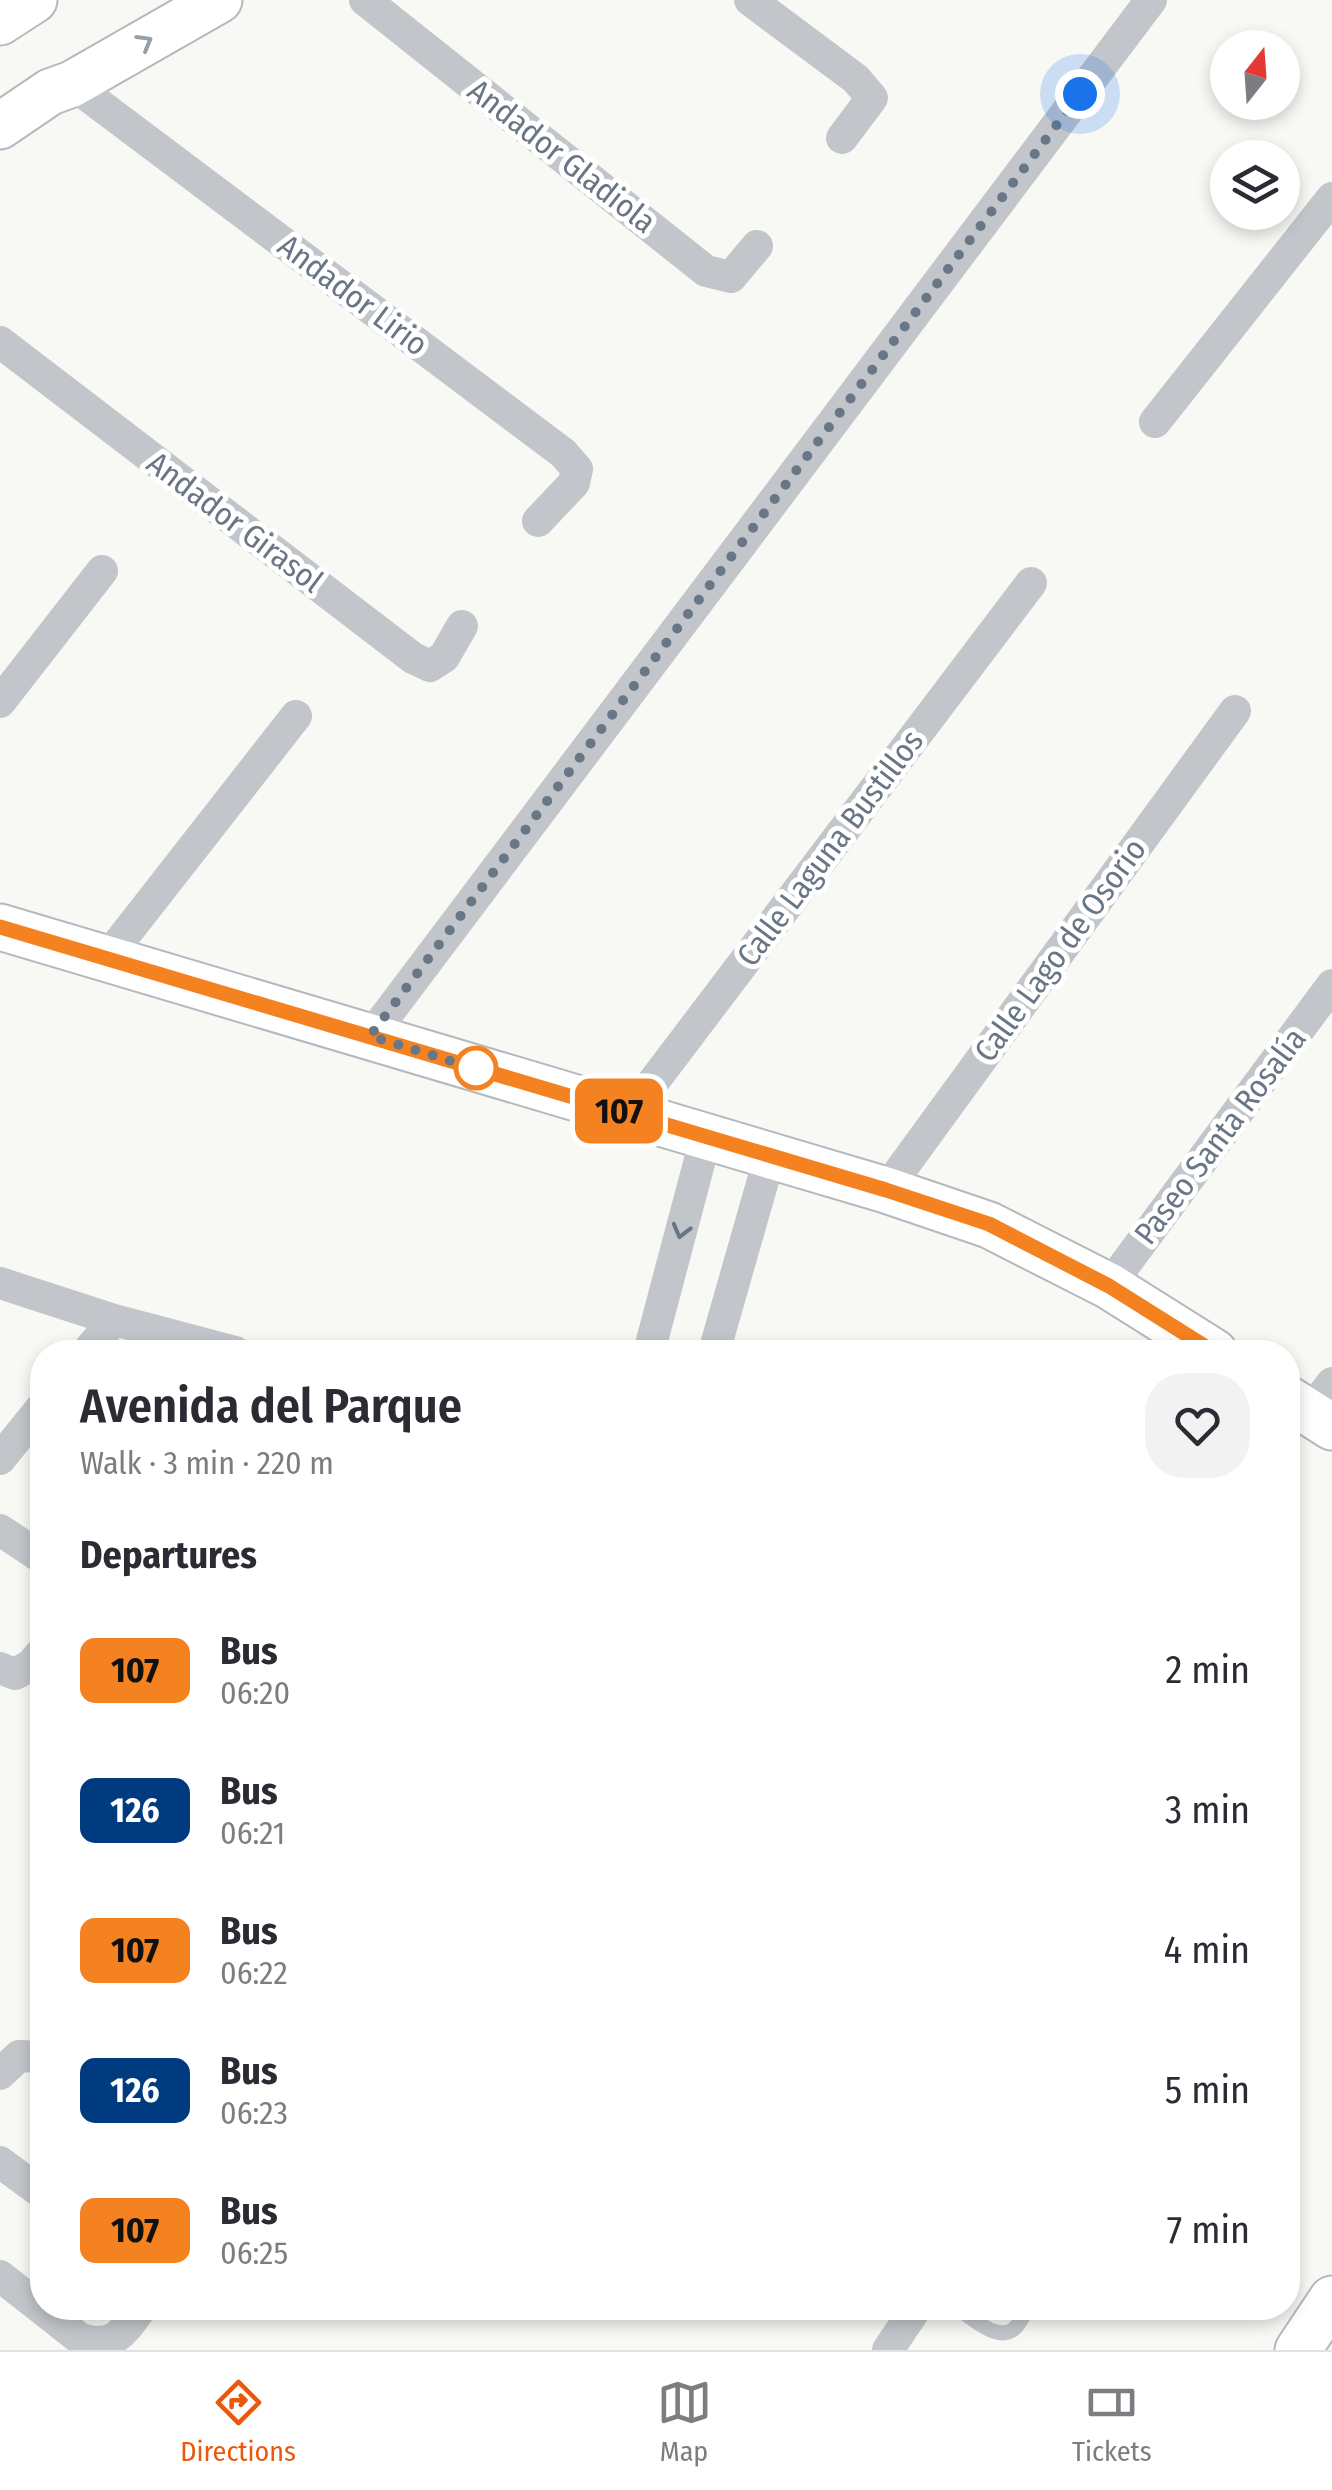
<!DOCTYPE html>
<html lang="en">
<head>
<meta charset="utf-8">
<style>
	body { margin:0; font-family:"Fira Sans Condensed",sans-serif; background:#f2f2f3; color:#2b2b33; height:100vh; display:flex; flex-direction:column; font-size:38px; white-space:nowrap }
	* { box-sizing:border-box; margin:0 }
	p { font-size:32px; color:#7c7c81 }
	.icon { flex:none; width:55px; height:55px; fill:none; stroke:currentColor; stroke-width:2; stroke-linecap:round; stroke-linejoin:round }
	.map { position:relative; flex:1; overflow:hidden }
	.panel { position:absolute; left:30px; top:1340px; width:1270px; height:980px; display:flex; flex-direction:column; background:#fff; border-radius:40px; box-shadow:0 5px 15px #0003 }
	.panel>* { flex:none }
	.badge { padding:0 20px; border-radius:15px; font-size:35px; line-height:65px }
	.needle { width:65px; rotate:17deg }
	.controls { position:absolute; left:1210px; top:30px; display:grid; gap:20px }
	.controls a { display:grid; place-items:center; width:90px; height:90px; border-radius:50%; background:#fff; box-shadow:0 5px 15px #0003; font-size:50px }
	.you { position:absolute; width:50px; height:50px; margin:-25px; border:8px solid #fff; border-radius:50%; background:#1a73e8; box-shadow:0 0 0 15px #1a73e833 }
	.map>.badge { position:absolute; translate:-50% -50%; box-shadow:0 0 0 5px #fff }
	h2 { padding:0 50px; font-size:38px; line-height:90px }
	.round { display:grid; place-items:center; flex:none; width:105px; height:105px; border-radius:40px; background:#f2f2f3 }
	.overview { display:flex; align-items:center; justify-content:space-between; height:170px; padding:0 50px }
	h1 { font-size:48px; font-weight:600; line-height:75px }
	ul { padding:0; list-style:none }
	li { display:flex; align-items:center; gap:30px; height:140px; padding:0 50px }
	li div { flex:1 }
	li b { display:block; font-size:38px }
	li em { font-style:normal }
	li .badge { min-width:110px; font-weight:700; text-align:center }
	.tabs { display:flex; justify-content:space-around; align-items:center; height:140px; border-top:2px solid #e1e1e2; background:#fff; font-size:28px; color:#7c7c81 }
	.tabs a { display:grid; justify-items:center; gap:5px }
	.tabs .on { color:#ea580c }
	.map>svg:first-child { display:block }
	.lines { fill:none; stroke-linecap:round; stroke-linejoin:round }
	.secondary-casing { stroke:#b4b9be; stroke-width:49 }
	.lane { stroke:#c2c5c9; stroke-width:15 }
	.street { stroke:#c2c5c9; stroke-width:32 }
	.secondary { stroke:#fff; stroke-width:45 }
	.oneway { stroke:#959faa }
	.oneway2 { stroke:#687686 }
	.line-casing { stroke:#fff; stroke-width:22 }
	.line { stroke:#f58220; stroke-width:15 }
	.walk { stroke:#687686; stroke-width:10; stroke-dasharray:0 18 }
	.stop-dot { fill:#fff; stroke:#f58220; stroke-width:5 }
	.labels { text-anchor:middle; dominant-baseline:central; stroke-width:10; stroke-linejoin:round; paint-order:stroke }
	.street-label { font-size:32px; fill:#687686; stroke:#fff }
</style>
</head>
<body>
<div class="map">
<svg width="1332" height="2350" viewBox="0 0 1332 2350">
	<rect width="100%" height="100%" fill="#f8f8f5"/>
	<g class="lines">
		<defs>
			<path id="secondary" d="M0 22 34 0
				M0 126 50 92 72 84 219 0
				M0 927 886 1190 989 1225 1109 1286 1214 1352
				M1288 1399 1332 1427
				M1298 2350 1332 2299"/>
		</defs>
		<use href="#secondary" class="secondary-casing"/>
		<path class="lane" d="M957 2308C970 2316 998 2344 1015 2328 1020 2323 1024 2314 1028 2308"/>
		<path class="street" d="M365 0 706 271 731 277 757 246
			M750 0 856 79 872 98 842 138
			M72 84 563 453 577 469 574 483 538 521
			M0 342 413 658 430 666 444 657 462 626
			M1155 422 1332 198
			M0 702 102 571
			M106 959 296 716
			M370 1037 1151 0
			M629 1114 1031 583
			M886 1190 1235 711
			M0 1283 114 1320 235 1352
			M1109 1286 1332 985
			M87 1352 114 1320
			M649 1352 706 1137
			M714 1352 770 1156
			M1309 1413 1332 1383
			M0 1459 42 1407
			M0 1530 42 1558
			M0 1668 15 1674 31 1665 42 1652
			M0 2074 19 2056 42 2057
			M0 2162 42 2193
			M0 2276 79 2338C113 2350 123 2333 141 2308
			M888 2350 916 2308"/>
		<use href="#secondary" class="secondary"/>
	</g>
	<defs><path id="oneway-chevron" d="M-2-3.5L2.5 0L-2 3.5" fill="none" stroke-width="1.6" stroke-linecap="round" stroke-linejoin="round" transform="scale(2.5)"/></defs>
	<use class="oneway" href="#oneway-chevron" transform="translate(145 42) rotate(-30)"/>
	<use class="oneway2" href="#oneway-chevron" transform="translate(681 1231) rotate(105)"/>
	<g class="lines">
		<defs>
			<path id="line" d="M0 927 886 1190 989 1224 1109 1286 1214 1352"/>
		</defs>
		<use href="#line" class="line-casing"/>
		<use href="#line" class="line"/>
		<path class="walk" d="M476 1068 480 1070 370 1036 1080 94"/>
	</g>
	<circle class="stop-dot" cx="476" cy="1068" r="20"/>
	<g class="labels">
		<g class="street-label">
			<text transform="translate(562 156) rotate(38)">Andador Gladiola</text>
			<text transform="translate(353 295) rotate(37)">Andador Lirio</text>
			<text transform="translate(235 522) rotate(37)">Andador Girasol</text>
			<text transform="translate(830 848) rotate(-53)">Calle Laguna Bustillos</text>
			<text transform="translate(1060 950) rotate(-54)">Calle Lago de Osorio</text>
			<text transform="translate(1220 1136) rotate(-53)">Paseo Santa Rosalía</text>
		</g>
	</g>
</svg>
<div class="controls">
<a><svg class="needle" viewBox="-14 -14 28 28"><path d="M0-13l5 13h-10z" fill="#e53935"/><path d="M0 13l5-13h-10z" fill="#7c7c81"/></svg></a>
<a><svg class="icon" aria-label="layers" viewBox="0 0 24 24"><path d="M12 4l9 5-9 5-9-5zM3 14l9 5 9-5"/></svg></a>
</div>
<div class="you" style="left:1080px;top:94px"></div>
<b class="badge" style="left:619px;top:1111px;background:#f58220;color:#111">107</b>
<section class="panel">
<div class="overview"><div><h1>Avenida del Parque</h1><p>Walk · 3 min · 220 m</p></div><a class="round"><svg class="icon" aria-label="heart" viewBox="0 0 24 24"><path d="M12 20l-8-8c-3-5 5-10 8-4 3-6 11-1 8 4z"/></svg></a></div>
<h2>Departures</h2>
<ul>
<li><span class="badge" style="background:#f58220;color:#111">107</span><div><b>Bus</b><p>06:20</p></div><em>2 min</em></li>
<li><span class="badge" style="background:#003b80;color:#fff">126</span><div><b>Bus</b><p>06:21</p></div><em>3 min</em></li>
<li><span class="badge" style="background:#f58220;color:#111">107</span><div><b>Bus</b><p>06:22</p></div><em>4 min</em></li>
<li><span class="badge" style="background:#003b80;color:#fff">126</span><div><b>Bus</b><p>06:23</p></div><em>5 min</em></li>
<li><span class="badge" style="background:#f58220;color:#111">107</span><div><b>Bus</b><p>06:25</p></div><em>7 min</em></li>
</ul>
</section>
</div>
<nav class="tabs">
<a class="on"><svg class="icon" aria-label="directions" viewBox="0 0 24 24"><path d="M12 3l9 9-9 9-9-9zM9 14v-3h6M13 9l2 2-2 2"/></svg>Directions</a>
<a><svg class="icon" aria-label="map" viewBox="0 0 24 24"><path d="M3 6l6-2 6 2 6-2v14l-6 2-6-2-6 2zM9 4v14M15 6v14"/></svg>Map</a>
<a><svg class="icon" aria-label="tickets" viewBox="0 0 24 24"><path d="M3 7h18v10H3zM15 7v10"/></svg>Tickets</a>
</nav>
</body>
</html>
